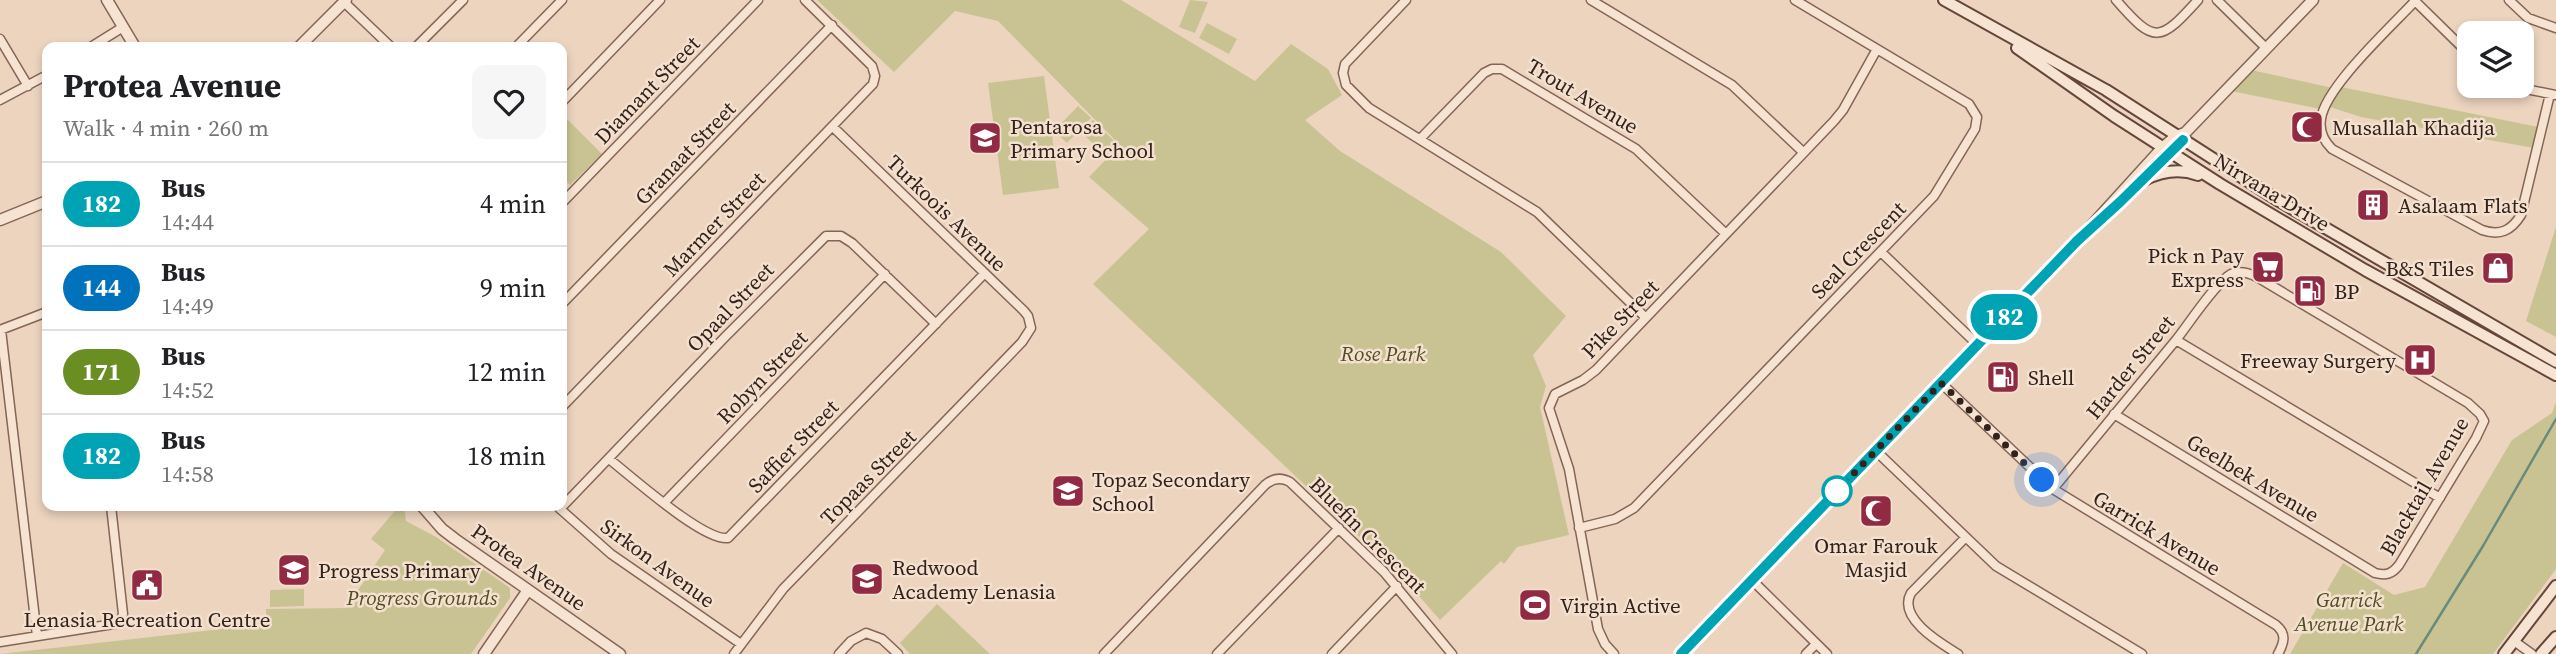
<!DOCTYPE html>
<html lang="en">
<head>
<meta charset="utf-8">
<style>
	body { margin:0; font-family:"Source Serif 4",serif; background:#f6f6f6; color:#202124; height:100vh; display:flex; flex-direction:column; font-size:26px; white-space:nowrap }
	* { box-sizing:border-box; margin:0 }
	p { font-size:23px; color:#757577 }
	.icon { flex:none; width:38px; height:38px; fill:none; stroke:currentColor; stroke-width:2; stroke-linecap:round; stroke-linejoin:round }
	.map { position:relative; flex:1; overflow:hidden }
	.drawer { position:absolute; left:42px; top:42px; width:525px; height:469px; display:flex; flex-direction:column; background:#fff; border-radius:14px; box-shadow:0 4px 10px #0003 }
	.drawer>* { flex:none }
	.badge { padding:0 14px; border-radius:23px; font-size:24px; line-height:46px }
	.tools { position:absolute; left:2457px; top:21px; display:grid; gap:14px }
	.tools a { display:grid; place-items:center; width:77px; height:77px; border-radius:14px; background:#fff; box-shadow:0 4px 10px #0003; font-size:35px }
	.you { position:absolute; width:35px; height:35px; margin:-18px; border:5px solid #fff; border-radius:50%; background:#1a73e8; box-shadow:0 0 0 10px #1a73e833 }
	.map>.badge { position:absolute; translate:-50% -50%; box-shadow:0 0 0 4px #fff }
	.round { display:grid; place-items:center; flex:none; width:74px; height:74px; border-radius:14px; background:#f6f6f6 }
	.overview { display:flex; align-items:center; justify-content:space-between; height:119px; padding:0 21px }
	h1 { font-size:33px; font-weight:700; line-height:52px }
	ul { padding:0; list-style:none }
	li { display:flex; align-items:center; gap:21px; height:84px; padding:0 21px; border-top:2px solid #e0e0e0 }
	li div { flex:1 }
	li b { display:block; font-size:26px }
	li em { font-style:normal }
	li .badge { min-width:77px; font-weight:700; text-align:center }
	.map>svg:first-child { display:block }
	.green { fill:#c9c393 }
	.lines { fill:none; stroke-linecap:round; stroke-linejoin:round }
	.stream { stroke:#6a8b7b; stroke-width:2.5 }
	.minor-casing { stroke:#846558; stroke-width:11 }
	.tertiary-casing { stroke:#846558; stroke-width:13 }
	.secondary-casing { stroke:#65463b; stroke-width:14 }
	.minor { stroke:#f7e3d1; stroke-width:8 }
	.tertiary { stroke:#f7e3d1; stroke-width:10 }
	.secondary { stroke:#f7e3d1; stroke-width:10 }
	.line-casing { stroke:#fff; stroke-width:16 }
	.line { stroke:#00a3b4; stroke-width:10 }
	.walk { stroke:#33221c; stroke-width:7; stroke-dasharray:0 12.6 }
	.stop-dot { fill:#fff; stroke:#00a3b4; stroke-width:3.5 }
	.labels { text-anchor:middle; dominant-baseline:central; stroke-width:5; stroke-linejoin:round; paint-order:stroke }
	.street-label { font-size:21px; fill:#33221c; stroke:#f4e0ce }
	.poi-label { font-size:21px; fill:#33221c; stroke:#f4e0ce; text-anchor:start }
	.park-label { font-size:21px; font-style:italic; fill:#4f4f23; stroke:#f4e0ce }
</style>
</head>
<body>
<div class="map">
<svg width="2556" height="654" viewBox="0 0 2556 654">
	<rect width="100%" height="100%" fill="#ecd4bf"/>
	<path class="green" d="M817 0H1121L1255 81 1291 44 1328 69 1342 95 1305 120 1340 151 1501 252 1566 316 1533 355 1546 386 1540 407 1569 535 1517 547 1504 564 1501 561 1440 620 1405 580 1093 284 1149 229 1089 177 1120 145 998 21 955 11 894 72Z
		M1190 0 1208 2 1195 33 1179 27Z
		M1207 23 1237 39 1229 54 1199 38Z
		M2251 70 2333 88 2320 109 2231 91Z
		M1044 76 1059 188 1003 195 988 83Z
		M2341 87 2538 127 2534 148 2361 117 2330 107Z
		M1078 106 1091 118 1067 143 1054 131Z
		M562 114 602 154 570 185 562 177Z
		M1093 120 1117 144 1106 156 1081 132Z
		M2556 227V337L2526 321Z
		M2556 402V569L2493 654H2290L2343 563 2394 595 2425 587 2512 440 2552 413Z
		M399 506H404L406 521 436 537 510 588V598L471 654H0L222 629 224 619H266V609L346 608 385 550 371 539Z
		M304 589V606L270 607V590Z
		M937 604 990 654H910L900 643Z"/>
	<g class="lines">
		<path class="stream" d="M2416 654 2483 546 2556 419"/>
		<defs>
			<path id="minor" d="M1406 0 1345 64 1343 73 1346 85 1369 108 1537 212 1645 317
				M1591 0 1732 85 1803 152
				M2116 0C2155 45 2160 42 2198 0
				M2217 0 2266 48
				M2414 0 2469 54
				M2509 0 2528 18 2556 28
				M2415 1C2392 26 2325 87 2321 119 2319 131 2324 141 2332 149L2482 230C2500 236 2511 231 2521 215L2550 94
				M344 2 391 47
				M0 39 28 86
				M91 47 123 27
				M416 47 463 0
				M516 47 562 0
				M2510 86 2556 95
				M0 100 47 75
				M562 102 660 0
				M1420 139 1484 73 1492 69H1502L1636 149 1725 233
				M562 203 758 0
				M1881 252 1978 345
				M562 304 832 25
				M0 330 47 312
				M1 330 37 636
				M2176 340 2440 498
				M1941 383 2053 489 2276 625C2287 634 2284 643 2278 654
				M562 407 873 84 875 76 872 66 805 0
				M1876 451 1996 566 2142 654
				M609 459C631 476 703 541 728 538L984 274
				M2053 489C2094 439 2135 390 2176 340 2188 325 2216 282 2231 274 2240 270 2249 273 2257 277L2468 403 2480 414 2484 421 2476 438 2399 565C2392 574 2386 576 2375 573L2114 414
				M664 503 885 274
				M559 508 611 554 741 644
				M560 509 725 337 826 236H841L852 243 936 324
				M1579 528 1615 519 1634 508 1934 196 1975 129 1977 117 1969 104 1795 0
				M1752 580 1827 654
				M2514 641 2532 654
				M0 642 120 623 123 614 111 506
				M734 654 783 589 1022 342 1031 328 1028 316 1024 311 833 127
				M839 654 851 641 866 633 882 639 898 654
				M1104 654 1265 485C1273 478 1281 477 1290 482L1384 572 1452 654
				M1217 654 1339 528
				M1332 654 1397 586
				M1614 654 1605 644 1598 629 1569 469 1549 408 1555 394 1583 380 1596 370 1834 121 1843 110 1877 49
				M1806 654 1816 644
				M1958 654C1940 643 1897 618 1911 593L1966 537"/>
			<path id="tertiary" d="M107 0 135 47
				M299 47 346 0
				M2146 178 2183 140 2185 133 2313 0
				M0 220 47 201
				M422 506 442 529 455 539 620 654
				M484 654 528 590
				M1681 654 2071 248 2162 148 2176 136 2185 133"/>
			<path id="secondary" d="M1944 0 2106 90 2279 201 2556 362
				M2017 48 2114 116 2220 184 2365 270 2556 375
				M2144 180C2162 171 2179 168 2198 175
				M2504 654 2556 586
				M2541 654 2556 637"/>
		</defs>
		<use href="#minor" class="minor-casing"/>
		<use href="#tertiary" class="tertiary-casing"/>
		<use href="#secondary" class="secondary-casing"/>
		<use href="#minor" class="minor"/>
		<use href="#tertiary" class="tertiary"/>
		<use href="#secondary" class="secondary"/>
	</g>
	<g class="lines">
		<defs>
			<path id="line" d="M1681 654 2077 241 2120 202 2183 140"/>
		</defs>
		<use href="#line" class="line-casing"/>
		<use href="#line" class="line"/>
		<path class="walk" d="M1837 491 1941 383 2042 480"/>
	</g>
	<defs>
		<symbol id="mosque-square" viewBox="-11 -11 22 22"><rect x="-9" y="-9" width="18" height="18" rx="4" fill="#912a43" stroke="#f4e0ce"/><path d="M3.5-4.9A6 6 0 1 0 3.5 4.9A5 5 0 1 1 3.5-4.9Z" fill="#fff"/></symbol>
		<symbol id="school-square" viewBox="-11 -11 22 22"><rect x="-9" y="-9" width="18" height="18" rx="4" fill="#912a43" stroke="#f4e0ce"/><path d="M0-5L7-2L0 1L-7-2ZM-4 1L0 2.5L4 1V4Q0 6-4 4Z" fill="#fff"/></symbol>
		<symbol id="building-square" viewBox="-11 -11 22 22"><rect x="-9" y="-9" width="18" height="18" rx="4" fill="#912a43" stroke="#f4e0ce"/><path d="M-4-6H4V6H1V3H-1V6H-4ZM-2.5-4.3h1.7v1.8h-1.7ZM.8-4.3h1.7v1.8H.8ZM-2.5-1h1.7V.8h-1.7ZM.8-1h1.7V.8H.8Z" fill="#fff"/></symbol>
		<symbol id="supermarket-square" viewBox="-11 -11 22 22"><rect x="-9" y="-9" width="18" height="18" rx="4" fill="#912a43" stroke="#f4e0ce"/><path d="M-6-5.5h2.5l.6 2H6L4.5 2H-2.5L-4.4-4H-6ZM-1.5 3.2a1.3 1.3 0 1 0 .1 0ZM3 3.2a1.3 1.3 0 1 0 .1 0Z" fill="#fff"/></symbol>
		<symbol id="shop-square" viewBox="-11 -11 22 22"><rect x="-9" y="-9" width="18" height="18" rx="4" fill="#912a43" stroke="#f4e0ce"/><path d="M-5-2.5h2.3a2.7 3.5 0 0 1 5.4 0H5L5.5 6h-11ZM-1.5-2.5h3a1.5 2.3 0 0 0-3 0Z" fill="#fff"/></symbol>
		<symbol id="fuel-square" viewBox="-11 -11 22 22"><rect x="-9" y="-9" width="18" height="18" rx="4" fill="#912a43" stroke="#f4e0ce"/><path d="M-5.5-6h7V0h2V4h1.3V-2.5L3-4.5l.8-.8L6-3V5H2.5V1h-1V6h-7ZM-4.2-4.7v3.2H.2V-4.7Z" fill="#fff"/></symbol>
		<symbol id="hospital-square" viewBox="-11 -11 22 22"><rect x="-9" y="-9" width="18" height="18" rx="4" fill="#912a43" stroke="#f4e0ce"/><path d="M-5-5h3v3.5h4V-5h3V5h-3V1.5h-4V5h-3Z" fill="#fff"/></symbol>
		<symbol id="civic-square" viewBox="-11 -11 22 22"><rect x="-9" y="-9" width="18" height="18" rx="4" fill="#912a43" stroke="#f4e0ce"/><path d="M-.6-6.5H3V-4.5H.6V-3L4-1V1h2V6H-6V1h2V-1L-.6-3ZM-1.2 2.5V6h2.4V2.5Z" fill="#fff"/></symbol>
		<symbol id="stadium-square" viewBox="-11 -11 22 22"><rect x="-9" y="-9" width="18" height="18" rx="4" fill="#912a43" stroke="#f4e0ce"/><path d="M0-5a6.5 5 0 1 0 0 10a6.5 5 0 1 0 0-10ZM-3.5-1.8h7v3.6h-7Z" fill="#fff"/></symbol>
	</defs>
	<g fill-rule="evenodd">
		<use href="#mosque-square" x="2288" y="108" width="38" height="38"/>
		<use href="#school-square" x="966" y="119" width="38" height="38"/>
		<use href="#building-square" x="2354" y="186" width="38" height="38"/>
		<use href="#supermarket-square" x="2249" y="248" width="38" height="38"/>
		<use href="#shop-square" x="2479" y="249" width="38" height="38"/>
		<use href="#fuel-square" x="2291" y="272" width="38" height="38"/>
		<use href="#hospital-square" x="2401" y="341" width="38" height="38"/>
		<use href="#fuel-square" x="1984" y="358" width="38" height="38"/>
		<use href="#school-square" x="1049" y="472" width="38" height="38"/>
		<use href="#mosque-square" x="1857" y="492" width="38" height="38"/>
		<use href="#school-square" x="275" y="551" width="38" height="38"/>
		<use href="#school-square" x="848" y="560" width="38" height="38"/>
		<use href="#civic-square" x="128" y="566" width="38" height="38"/>
		<use href="#stadium-square" x="1516" y="586" width="38" height="38"/>
	</g>
	<circle class="stop-dot" cx="1837" cy="491" r="14"/>
	<g class="labels">
		<g class="street-label">
			<text transform="translate(647 90) rotate(-46)">Diamant Street</text>
			<text transform="translate(1583 96) rotate(31)">Trout Avenue</text>
			<text transform="translate(685 153) rotate(-46)">Granaat Street</text>
			<text transform="translate(2272 192) rotate(31)">Nirvana Drive</text>
			<text transform="translate(947 213) rotate(44)">Turkoois Avenue</text>
			<text transform="translate(714 224) rotate(-46)">Marmer Street</text>
			<text transform="translate(1858 250) rotate(-46)">Seal Crescent</text>
			<text transform="translate(730 307) rotate(-46)">Opaal Street</text>
			<text transform="translate(1620 319) rotate(-46)">Pike Street</text>
			<text transform="translate(2130 367) rotate(-51)">Harder Street</text>
			<text transform="translate(762 377) rotate(-46)">Robyn Street</text>
			<text transform="translate(793 446) rotate(-46)">Saffier Street</text>
			<text transform="translate(868 477) rotate(-45)">Topaas Street</text>
			<text transform="translate(2253 478) rotate(31)">Geelbek Avenue</text>
			<text transform="translate(2424 486) rotate(-60)">Blacktail Avenue</text>
			<text transform="translate(2157 533) rotate(31)">Garrick Avenue</text>
			<text transform="translate(1368 535) rotate(45)">Bluefin Crescent</text>
			<text transform="translate(658 563) rotate(36)">Sirkon Avenue</text>
			<text transform="translate(529 567) rotate(35)">Protea Avenue</text>
		</g>
		<g class="poi-label">
			<text x="1010" y="126">Pentarosa<tspan x="1010" dy="24">Primary School</tspan></text>
			<text x="2332" y="127">Musallah Khadija</text>
			<text x="2398" y="205">Asalaam Flats</text>
			<text x="2244" y="255" text-anchor="end">Pick n Pay<tspan x="2244" dy="24">Express</tspan></text>
			<text x="2474" y="268" text-anchor="end">B&amp;S Tiles</text>
			<text x="2334" y="291">BP</text>
			<text x="2396" y="360" text-anchor="end">Freeway Surgery</text>
			<text x="2028" y="377">Shell</text>
			<text x="1092" y="479">Topaz Secondary<tspan x="1092" dy="24">School</tspan></text>
			<text x="1876" y="545" text-anchor="middle">Omar Farouk<tspan x="1876" dy="24">Masjid</tspan></text>
			<text x="892" y="567">Redwood<tspan x="892" dy="24">Academy Lenasia</tspan></text>
			<text x="318" y="570">Progress Primary</text>
			<text x="1560" y="605">Virgin Active</text>
			<text x="147" y="619" text-anchor="middle">Lenasia Recreation Centre</text>
		</g>
		<g class="park-label">
			<text x="1383" y="353">Rose Park</text>
			<text x="422" y="597">Progress Grounds</text>
			<text x="2349" y="599">Garrick<tspan x="2349" dy="24">Avenue Park</tspan></text>
		</g>
	</g>
</svg>
<div class="tools">
<a><svg class="icon" aria-label="layers" viewBox="0 0 24 24"><path d="M12 4l9 5-9 5-9-5zM3 14l9 5 9-5"/></svg></a>
</div>
<div class="you" style="left:2042px;top:480px"></div>
<b class="badge" style="left:2004px;top:317px;background:#00a3b4;color:#fff">182</b>
<section class="drawer">
<div class="overview"><div><h1>Protea Avenue</h1><p>Walk · 4 min · 260 m</p></div><a class="round"><svg class="icon" aria-label="heart" viewBox="0 0 24 24"><path d="M12 20l-8-8c-3-5 5-10 8-4 3-6 11-1 8 4z"/></svg></a></div>
<ul>
<li><span class="badge" style="background:#00a3b4;color:#fff">182</span><div><b>Bus</b><p>14:44</p></div><em>4 min</em></li>
<li><span class="badge" style="background:#0072bc;color:#fff">144</span><div><b>Bus</b><p>14:49</p></div><em>9 min</em></li>
<li><span class="badge" style="background:#6b8e23;color:#fff">171</span><div><b>Bus</b><p>14:52</p></div><em>12 min</em></li>
<li><span class="badge" style="background:#00a3b4;color:#fff">182</span><div><b>Bus</b><p>14:58</p></div><em>18 min</em></li>
</ul>
</section>
</div>
</body>
</html>
